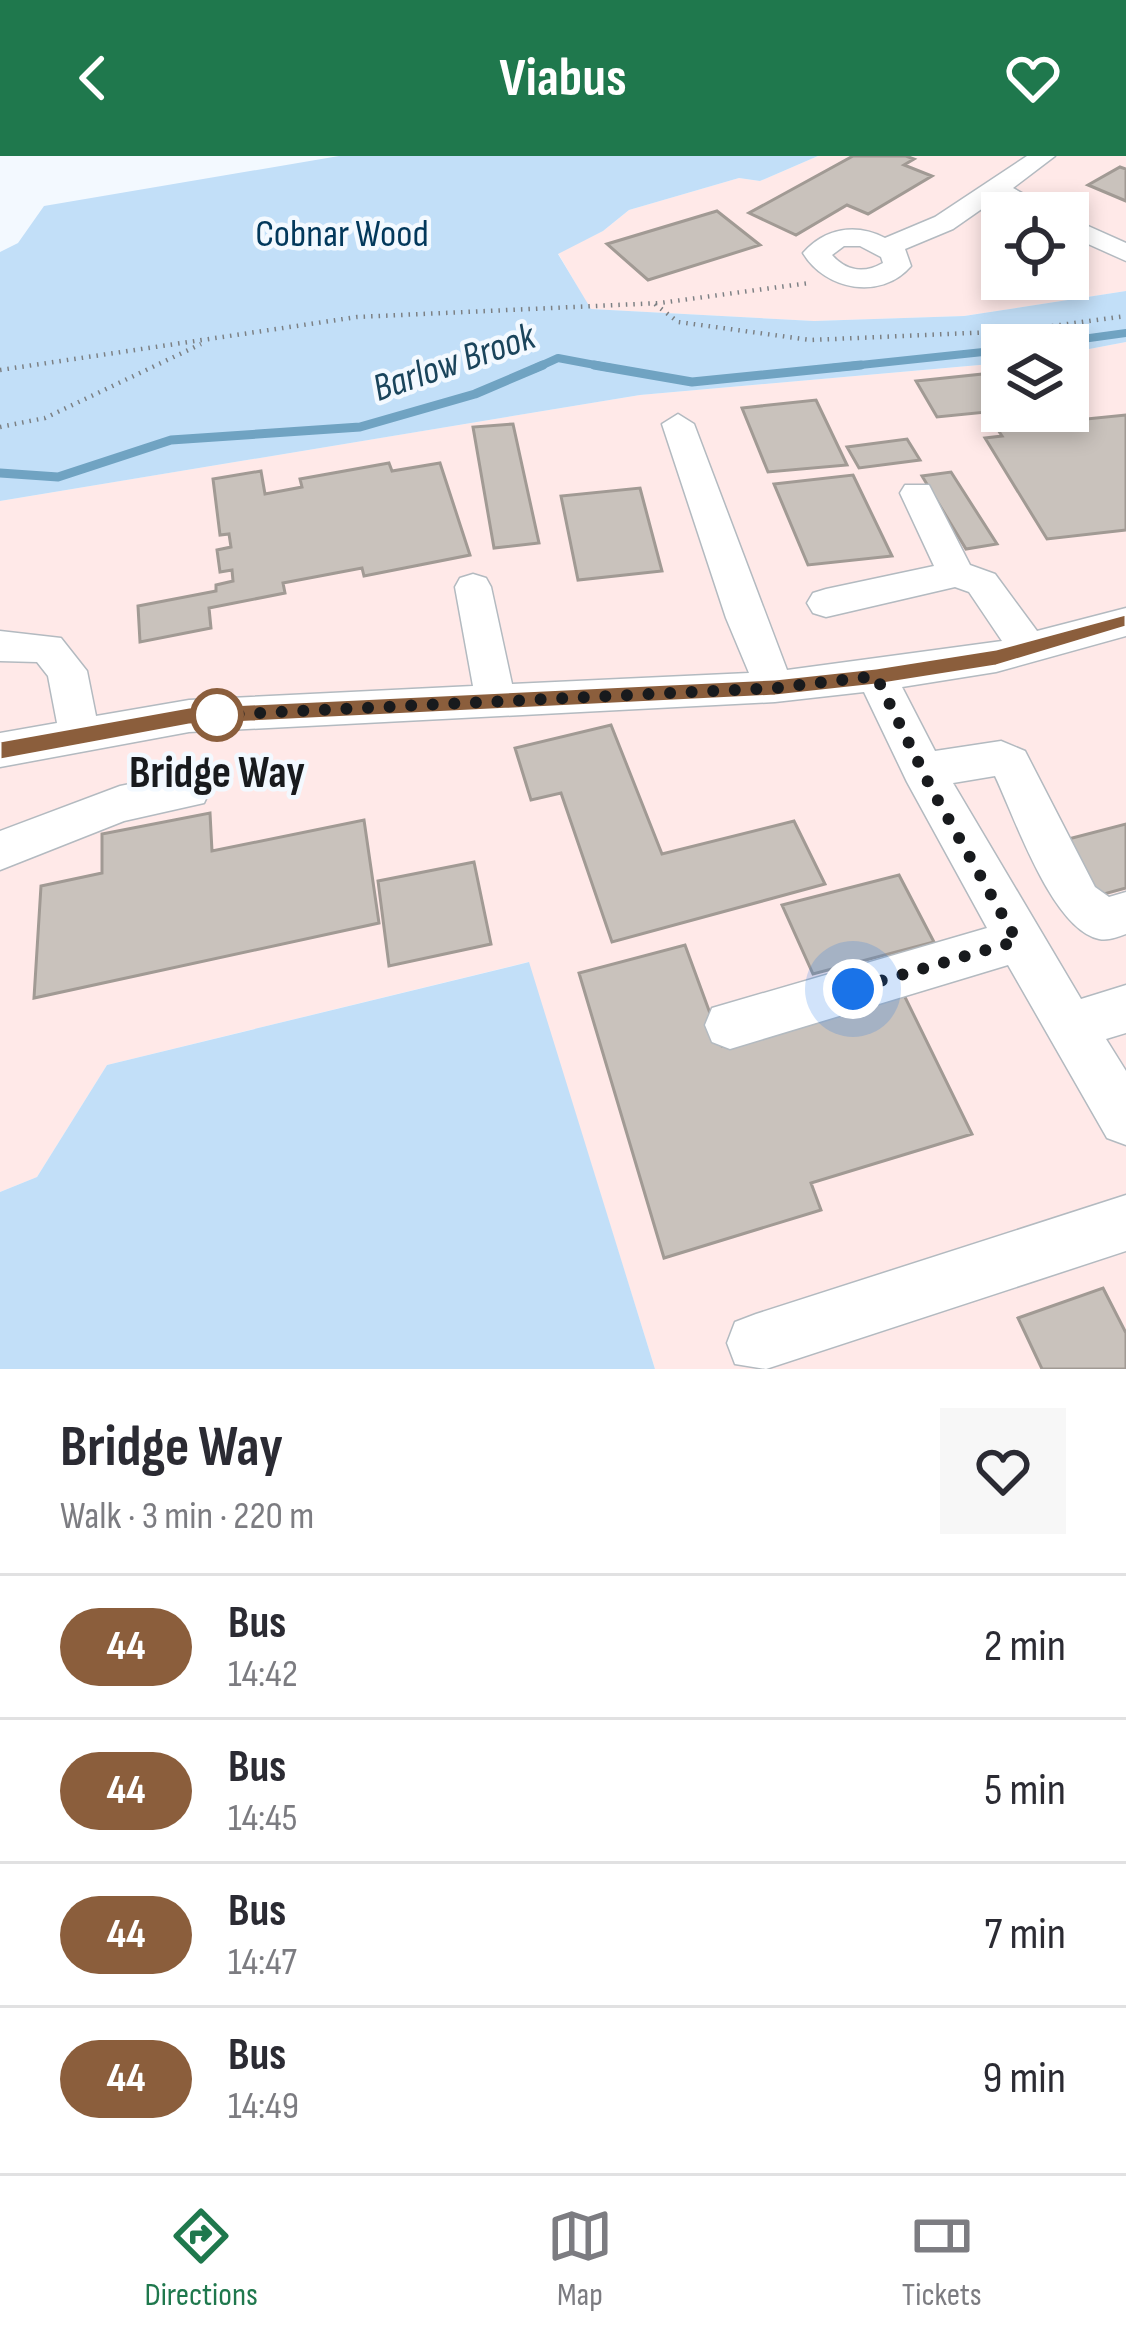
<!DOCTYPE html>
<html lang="en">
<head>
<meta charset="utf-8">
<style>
	body { margin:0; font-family:"Sofia Sans Condensed",sans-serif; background:#f7f7f7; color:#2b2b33; height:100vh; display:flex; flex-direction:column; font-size:45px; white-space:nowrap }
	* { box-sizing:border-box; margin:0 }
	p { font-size:39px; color:#7c7c81 }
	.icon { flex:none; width:66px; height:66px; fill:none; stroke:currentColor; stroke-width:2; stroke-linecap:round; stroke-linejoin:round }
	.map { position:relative; height:1213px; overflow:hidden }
	.drawer { display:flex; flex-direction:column; background:#fff; flex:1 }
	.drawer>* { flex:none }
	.badge { padding:0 24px; border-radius:39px; font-size:42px; line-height:78px }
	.buttons { position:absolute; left:981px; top:36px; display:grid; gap:24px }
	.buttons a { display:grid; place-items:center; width:108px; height:108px; border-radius:0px; background:#fff; box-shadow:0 6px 18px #0003; font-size:60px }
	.you { position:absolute; width:60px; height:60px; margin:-30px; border:9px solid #fff; border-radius:50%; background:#1a73e8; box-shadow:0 0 0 18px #1a73e833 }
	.map>.badge { position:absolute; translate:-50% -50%; box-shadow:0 0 0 6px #fff }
	.round { display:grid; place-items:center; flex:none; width:126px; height:126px; border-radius:0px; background:#f7f7f7 }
	.summary { display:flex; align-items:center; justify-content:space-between; height:204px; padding:0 60px }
	h1 { font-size:57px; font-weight:700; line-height:90px }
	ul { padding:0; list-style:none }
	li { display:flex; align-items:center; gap:36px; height:144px; padding:0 60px; border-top:3px solid #e1e1e2 }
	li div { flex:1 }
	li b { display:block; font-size:45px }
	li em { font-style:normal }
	li .badge { min-width:132px; font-weight:700; text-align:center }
	header { display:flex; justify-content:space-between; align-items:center; height:156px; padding:0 60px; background:#1f784d; color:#fff; font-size:54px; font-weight:700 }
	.dock { display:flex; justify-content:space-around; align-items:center; height:168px; border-top:3px solid #e1e1e2; background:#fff; font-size:33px; color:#7c7c81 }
	.dock a { display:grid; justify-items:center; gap:6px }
	.dock .current { color:#1f784d }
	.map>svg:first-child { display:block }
	.industrial { fill:#ffe9e8; fill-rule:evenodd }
	.green { fill:#c2dff8 }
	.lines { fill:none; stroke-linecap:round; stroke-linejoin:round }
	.stream-far1 { stroke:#70a3c2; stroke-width:8 }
	.stream { stroke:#70a3c2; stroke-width:9 }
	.building { fill:#c9c2bc; stroke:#a19a94; stroke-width:3 }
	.minor-casing { stroke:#b3bac0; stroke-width:3 }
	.path { stroke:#7c8084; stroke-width:4.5; stroke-dasharray:1.5 6; stroke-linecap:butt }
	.minor { fill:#fff; fill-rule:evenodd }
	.line { fill:#8b5e3c; stroke:#fff; stroke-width:3 }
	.walk { stroke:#181a1d; stroke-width:12; stroke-dasharray:0 21.6 }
	.stop-dot { fill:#fff; stroke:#8b5e3c; stroke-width:6 }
	.labels { text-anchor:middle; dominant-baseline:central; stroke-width:9; stroke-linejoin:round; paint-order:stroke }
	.far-park-label { font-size:39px; fill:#02385b; stroke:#f3f9ff }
	.far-water-label { font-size:39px; font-style:italic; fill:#1a445b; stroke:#f3f9ff }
	.stop-label { font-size:45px; font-weight:bold; fill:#181a1d; stroke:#f3f9ff }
</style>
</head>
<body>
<header><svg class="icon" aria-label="back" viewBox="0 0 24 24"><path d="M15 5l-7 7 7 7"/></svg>Viabus<svg class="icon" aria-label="heart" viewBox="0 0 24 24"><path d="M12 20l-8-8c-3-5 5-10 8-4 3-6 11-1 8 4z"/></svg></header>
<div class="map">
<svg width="1126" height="1213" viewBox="0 0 1126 1213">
	<rect width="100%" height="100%" fill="#f3f9ff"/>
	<path class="industrial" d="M818 0H1126V135L964 160 814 165 590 153 558 97 603 75 629 54 739 22 760 25ZM1002 57H1068V123H1002Z
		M1126 186V1213H655L528 806 107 909 37 1021 0 1036V345L640 239 1002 207V255H1068V197Z"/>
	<path class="green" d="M339 0H818L760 25 739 22 629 54 603 75 558 98 591 153 814 165 964 160 1126 135V186L1068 197V189H1002V207L640 239 0 345V96L18 87 44 50Z
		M529 806 655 1213H0V1036L37 1021 107 909Z"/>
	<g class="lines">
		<path class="stream-far1" d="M1039 189 1126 177
			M536 212 558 202 611 212
			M832 212 1002 194"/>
		<path class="stream" d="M594 209 692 226 861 209
			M0 317 58 321 171 284 360 271 475 238 543 209"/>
	</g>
	<path class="building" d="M853 0H906L914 3 904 9 932 20 868 58 847 49 796 79 749 57Z
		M1120 11 1126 13V45L1088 29Z
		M717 55 760 89 648 124 607 88Z
		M1002 216V255H1060L1067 265 1126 259V374L1047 383 985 282 1002 280 986 256 937 261 916 225Z
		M816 244 847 309 768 316 742 252Z
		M513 268 539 387 494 392 473 271Z
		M907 283 920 304 859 312 847 291Z
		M389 307 392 315 440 307 470 399 364 420 362 412 283 427 285 437 209 452 211 472 140 486 138 450 216 435V429L233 425 232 414 220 416 217 394 231 391 229 378 220 379 213 323 261 315 265 338 302 331 300 323Z
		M951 316 997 388 966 393 922 320Z
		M853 319 892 400 808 409 774 328Z
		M640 332 662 415 578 424 561 340Z
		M611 569 662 698 794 665 825 728 612 786 561 637 531 644 515 592Z
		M210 657 212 695 364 664 379 767 34 842 41 730 102 717V678Z
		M1126 668V732L1093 741 1057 686Z
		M474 706 491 788 389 810 378 725Z
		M899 719 934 786 813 818 782 749Z
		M685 789 722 890 904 839 972 978 811 1027 821 1054 664 1102 579 817Z
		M1103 1132 1126 1177V1213H1042L1018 1162Z"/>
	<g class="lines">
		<defs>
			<path id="minor" d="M1027 0H1055L1013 32 1057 57H1024L996 43 953 73 905 93 911 110C881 145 825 134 803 97 825 72 856 67 885 82L935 61ZM844 90H860L881 101 883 107C864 118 846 115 832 99Z
				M1068 61 1126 87V105L1068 79Z
				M678 258 694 268 787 514 1002 485 969 436 955 431 826 461 813 457 807 447 813 437 826 433 934 410 900 337 905 329H929L970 409 995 418 1037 475 1126 452V480L996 516 902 531 935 595 1001 585 1025 595 1095 731 1109 741 1126 736V778C1117 781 1108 785 1099 783 1052 773 1015 662 995 620L953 627 1081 843 1126 829V877L1106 883 1126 915V989L1107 982 1008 809 730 893 712 886 705 869 712 852 987 772 907 626 864 536 775 546 189 576 0 611V577L57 567 48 520 37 506 0 505V475L61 482 87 515 96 560 189 544 473 530 455 431 460 422 473 418 486 422 491 431 512 528 749 517 726 462 662 268Z
				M189 616 204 621 210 634 204 647 124 665 0 714V675L120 630Z
				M1126 1039V1095L766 1213 735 1208 727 1187 735 1166 756 1158Z"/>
		</defs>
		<use href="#minor" class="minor-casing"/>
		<path class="path" d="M655 148 678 166 811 184 1016 175 1126 160
			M0 214 357 161 660 147 809 127
			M0 271 45 262 201 188"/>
		<use href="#minor" class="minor"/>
	</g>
	<path class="line" d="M1126 458V471L996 510 876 529 775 540 189 569 0 604V585L189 551 775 523 876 512 996 493Z"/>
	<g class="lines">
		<path class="walk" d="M217 559 775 532 876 520 931 632 1017 785 853 833"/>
	</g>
	<circle class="stop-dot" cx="217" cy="559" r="24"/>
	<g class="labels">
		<g class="far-park-label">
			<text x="342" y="78">Cobnar Wood</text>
		</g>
		<g class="far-water-label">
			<text transform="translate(454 207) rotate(-19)">Barlow Brook</text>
		</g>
		<g class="stop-label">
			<text x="217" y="617">Bridge Way</text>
		</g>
	</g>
</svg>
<div class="buttons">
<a><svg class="icon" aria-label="locate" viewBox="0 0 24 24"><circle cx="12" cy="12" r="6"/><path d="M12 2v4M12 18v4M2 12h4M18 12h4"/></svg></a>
<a><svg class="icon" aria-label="layers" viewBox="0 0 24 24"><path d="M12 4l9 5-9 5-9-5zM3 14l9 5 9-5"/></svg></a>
</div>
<div class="you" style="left:853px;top:833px"></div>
</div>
<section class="drawer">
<div class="summary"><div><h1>Bridge Way</h1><p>Walk · 3 min · 220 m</p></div><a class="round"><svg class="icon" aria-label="heart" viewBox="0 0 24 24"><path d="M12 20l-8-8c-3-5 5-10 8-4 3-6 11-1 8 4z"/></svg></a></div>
<ul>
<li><span class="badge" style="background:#8b5e3c;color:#fff">44</span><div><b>Bus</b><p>14:42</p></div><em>2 min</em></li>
<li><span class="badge" style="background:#8b5e3c;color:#fff">44</span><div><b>Bus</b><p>14:45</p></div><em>5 min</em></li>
<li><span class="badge" style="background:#8b5e3c;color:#fff">44</span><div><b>Bus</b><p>14:47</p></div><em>7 min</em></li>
<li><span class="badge" style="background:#8b5e3c;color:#fff">44</span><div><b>Bus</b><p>14:49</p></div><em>9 min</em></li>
</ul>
</section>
<nav class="dock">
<a class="current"><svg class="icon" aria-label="directions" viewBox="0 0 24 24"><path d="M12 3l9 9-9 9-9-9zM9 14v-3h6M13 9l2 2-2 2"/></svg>Directions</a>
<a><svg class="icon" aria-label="map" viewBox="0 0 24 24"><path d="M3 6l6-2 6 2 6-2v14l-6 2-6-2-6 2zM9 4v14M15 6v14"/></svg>Map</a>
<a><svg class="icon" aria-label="tickets" viewBox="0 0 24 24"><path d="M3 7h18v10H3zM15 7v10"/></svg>Tickets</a>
</nav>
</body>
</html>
